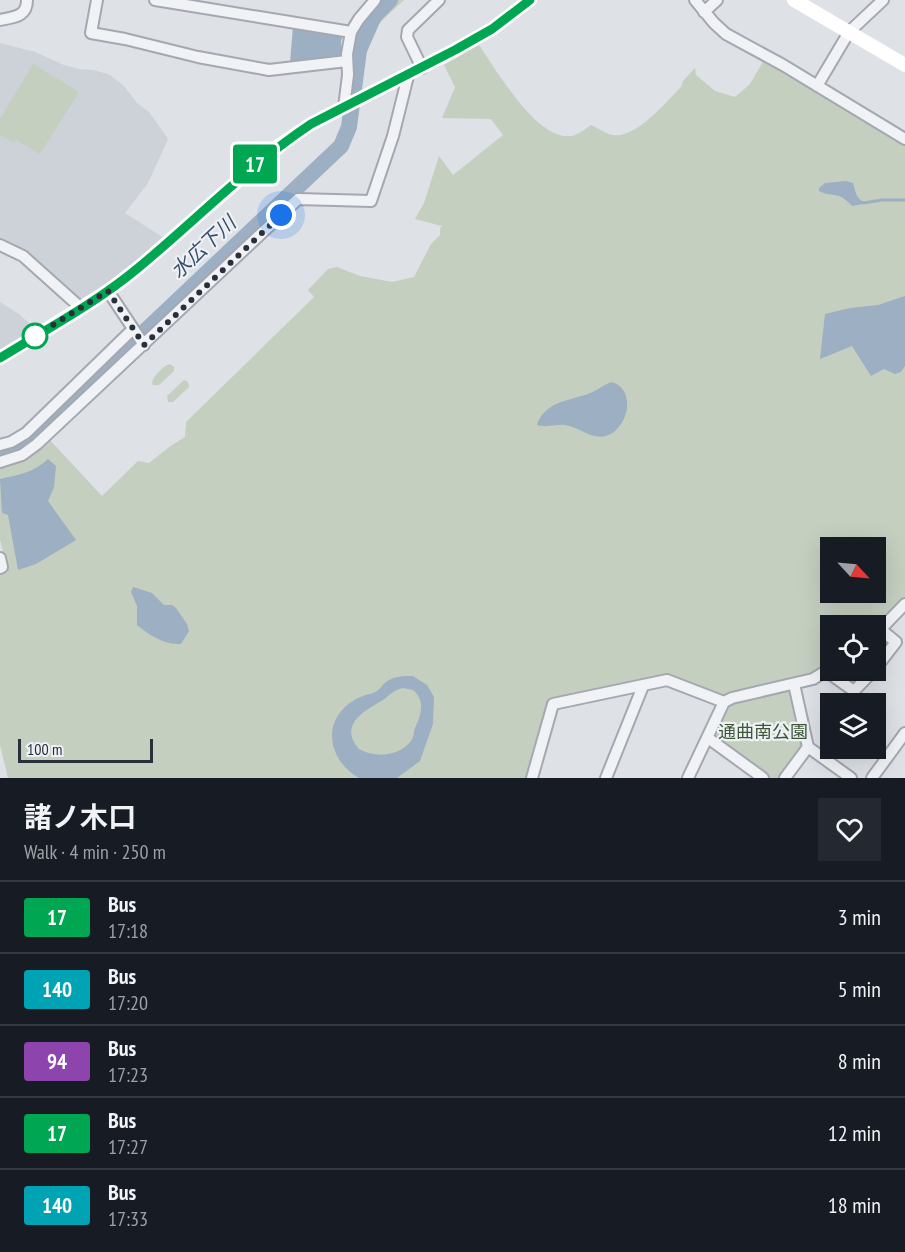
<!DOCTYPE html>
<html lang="en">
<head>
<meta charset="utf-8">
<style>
	body { margin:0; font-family:"PT Sans Narrow","Noto Sans JP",sans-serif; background:#242831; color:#f1f3f6; height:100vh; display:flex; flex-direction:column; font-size:22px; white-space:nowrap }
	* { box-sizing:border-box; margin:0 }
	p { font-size:20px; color:#9ea1a6 }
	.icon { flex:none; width:33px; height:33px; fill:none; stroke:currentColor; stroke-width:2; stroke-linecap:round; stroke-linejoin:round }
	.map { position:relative; height:778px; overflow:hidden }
	.sheet { display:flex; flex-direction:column; background:#171b24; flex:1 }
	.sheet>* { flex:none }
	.badge { padding:0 12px; border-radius:4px; font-size:21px; line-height:39px }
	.needle { width:39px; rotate:116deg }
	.tools { position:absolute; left:820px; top:537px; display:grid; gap:12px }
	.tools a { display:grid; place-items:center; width:66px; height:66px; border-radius:0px; background:#171b24; box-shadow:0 6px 24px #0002; font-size:30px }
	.scale { position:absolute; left:18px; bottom:15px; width:135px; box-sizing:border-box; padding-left:6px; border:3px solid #29303c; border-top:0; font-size:16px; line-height:21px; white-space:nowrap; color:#29303c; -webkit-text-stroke:4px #edf0f4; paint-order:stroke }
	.you { position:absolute; width:30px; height:30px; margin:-15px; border:4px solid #fff; border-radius:50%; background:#1a73e8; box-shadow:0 0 0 9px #1a73e833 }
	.map>.badge { position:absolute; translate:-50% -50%; box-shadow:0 0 0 3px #fff }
	.round { display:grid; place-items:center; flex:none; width:63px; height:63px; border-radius:0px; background:#242831 }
	.headline { display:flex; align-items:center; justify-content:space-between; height:102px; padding:0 24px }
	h1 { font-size:28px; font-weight:700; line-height:45px }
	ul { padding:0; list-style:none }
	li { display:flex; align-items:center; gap:18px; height:72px; padding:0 24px; border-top:2px solid #363941 }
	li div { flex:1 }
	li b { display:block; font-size:22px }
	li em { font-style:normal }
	li .badge { min-width:66px; font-weight:700; text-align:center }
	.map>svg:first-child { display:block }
	.built { fill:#cdd1d8 }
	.green { fill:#c4cfc0; fill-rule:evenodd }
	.water { fill:#9cafc3; fill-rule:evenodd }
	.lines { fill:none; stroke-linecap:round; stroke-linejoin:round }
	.stream { stroke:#9cafc3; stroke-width:3 }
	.river { stroke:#9cafc3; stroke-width:16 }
	.street-casing { stroke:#a4a8b0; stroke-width:14 }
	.street { stroke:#f1f2f5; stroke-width:10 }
	.secondary { stroke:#fff; stroke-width:14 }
	.line-casing { stroke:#fff; stroke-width:14 }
	.line { stroke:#00a651; stroke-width:9 }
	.walk { stroke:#29303c; stroke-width:6; stroke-dasharray:0 10.8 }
	.stop-dot { fill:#fff; stroke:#00a651; stroke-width:3 }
	.labels { text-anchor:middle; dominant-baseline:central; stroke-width:4.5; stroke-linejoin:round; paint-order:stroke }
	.park-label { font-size:18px; fill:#3d5638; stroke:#edf0f4 }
	.water-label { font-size:20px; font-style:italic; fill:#374e6c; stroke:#edf0f4 }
</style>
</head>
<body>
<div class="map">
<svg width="905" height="778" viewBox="0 0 905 778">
	<rect width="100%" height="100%" fill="#dee1e6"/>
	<path class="built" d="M0 43 35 52 64 65 79 69 94 70 110 75 124 86 137 103 149 112 168 139 148 183 125 213 164 238 148 254 82 302 78 301 0 242Z
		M0 302 19 314 36 330 0 353Z"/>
	<path class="green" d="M393 0H404C396 8 387 15 380 23 365 42 364 69 361 92L354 95C360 55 362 30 393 0Z
		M479 45C497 71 537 141 571 136 577 136 585 129 591 125 598 128 606 134 613 135 636 139 666 102 681 87L683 81 695 68 696 75 715 91 735 97 750 84 764 60 905 143V597L876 627V626H831V662L810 676 722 696 667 676 549 701 527 778H8L0 745V574L8 572 0 540V466L48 438 102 496 138 461 149 463 169 447 185 437 186 422 314 297 308 290 328 269 337 267 360 276 392 282 414 277 431 244 440 235V228L442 226 415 219 424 203 439 156 453 175 503 135 491 119 442 118 455 87 444 65ZM831 548H876V592H831Z
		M33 64 79 92 40 154 16 140 14 143 0 135V119Z
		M170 364 174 367V371L159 385H153L152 383C153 376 163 366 170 364Z
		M184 380 188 382 189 387 173 402H168L167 396Z
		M787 689 792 692 803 749 781 778H766L715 741 713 735 729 704Z"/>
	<path class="water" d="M293 26 343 34 341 42 343 57 290 63Z
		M846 181 853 183C855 190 856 199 864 202L863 204 852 206C836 189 835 199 819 191V188L825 183Z
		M905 296V366L901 372 895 374 884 369 871 376 852 346 820 359 825 314 850 308 878 305Z
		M611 382C637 388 629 429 606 436 592 440 579 427 565 425 556 424 547 428 537 425 544 403 566 401 585 395 595 392 602 386 611 382Z
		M48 459 56 466 54 487 48 501 76 540 36 564 18 570 8 515 2 513 0 479C18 475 33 473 48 459Z
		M133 587 152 593 164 605H172L176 608 187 624 189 631 181 644C164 645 149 635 137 625V606L131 592Z
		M413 676 427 685 434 697 433 724 420 761 397 778H359C334 764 321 731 344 708 349 703 357 698 363 696 368 694 373 694 377 691 380 689 383 684 386 682 394 676 404 676 413 676ZM403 688 413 690C426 701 421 715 415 728 413 733 414 737 411 741 398 757 375 758 359 749 338 725 364 711 383 700 390 695 393 690 403 688Z"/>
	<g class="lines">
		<path class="stream" d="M863 203 882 200H905"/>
		<path class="river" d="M0 453 16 449 32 438 341 146 349 127 359 50 374 16 390 0"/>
		<defs>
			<path id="street" d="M97 0 91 33 125 39 198 57 269 70 347 61
				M155 0 351 32
				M695 0 714 23 726 34 783 65 905 139
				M704 12 717 0
				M0 20C14 17 27 17 27 0
				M422 68 407 37 408 30 439 0
				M817 86 849 32 883 0
				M344 107 348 75 347 54 351 32 359 19 375 0
				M0 245 23 256 81 308
				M108 291 144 345
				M0 445 11 442 26 433 133 329
				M0 462 22 455 37 444 298 199 371 201 393 136 408 76
				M0 558 2 567 0 568
				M876 634 905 604
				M876 668 896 642 880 629
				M826 671 854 691 874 670
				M794 684 808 747 851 778
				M708 738 763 778
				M532 778 553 704 667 680 724 702 732 698 813 679 831 668
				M606 778 643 686
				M688 778 724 702
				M785 778 808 747
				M872 778 905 733"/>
		</defs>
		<use href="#street" class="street-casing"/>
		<use href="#street" class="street"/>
		<path class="secondary" d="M794 0 905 65
			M0 358 108 291 138 268 278 146 311 124 455 50 492 29 530 0"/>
	</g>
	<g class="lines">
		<defs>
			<path id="line" d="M0 358C47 329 96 303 138 268 196 220 248 166 311 124L455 50 492 29 530 0"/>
		</defs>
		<use href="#line" class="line-casing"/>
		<use href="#line" class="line"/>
		<path class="walk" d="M35 336 108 291 144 345 281 215"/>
	</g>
	<circle class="stop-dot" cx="35" cy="336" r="12"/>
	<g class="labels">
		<g class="park-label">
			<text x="763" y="731">通曲南公園</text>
		</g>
		<g class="water-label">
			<text transform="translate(203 247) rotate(-43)">水広下川</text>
		</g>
	</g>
</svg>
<div class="tools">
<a><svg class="needle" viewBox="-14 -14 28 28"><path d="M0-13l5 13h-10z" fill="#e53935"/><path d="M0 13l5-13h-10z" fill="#9ea1a6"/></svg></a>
<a><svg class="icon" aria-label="locate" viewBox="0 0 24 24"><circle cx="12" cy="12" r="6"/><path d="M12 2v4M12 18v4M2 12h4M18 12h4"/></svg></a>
<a><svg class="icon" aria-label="layers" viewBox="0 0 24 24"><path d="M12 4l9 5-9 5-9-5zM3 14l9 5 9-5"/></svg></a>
</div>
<div class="scale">100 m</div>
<div class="you" style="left:281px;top:215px"></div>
<b class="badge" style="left:255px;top:164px;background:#00a651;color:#fff">17</b>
</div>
<section class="sheet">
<div class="headline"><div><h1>諸ノ木口</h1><p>Walk · 4 min · 250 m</p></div><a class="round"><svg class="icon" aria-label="heart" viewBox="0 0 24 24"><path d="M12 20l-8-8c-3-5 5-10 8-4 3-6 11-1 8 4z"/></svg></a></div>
<ul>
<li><span class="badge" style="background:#00a651;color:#fff">17</span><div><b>Bus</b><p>17:18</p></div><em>3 min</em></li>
<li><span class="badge" style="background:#00a3b4;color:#fff">140</span><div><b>Bus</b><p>17:20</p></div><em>5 min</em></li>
<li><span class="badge" style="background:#8e44ad;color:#fff">94</span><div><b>Bus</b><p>17:23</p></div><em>8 min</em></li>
<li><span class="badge" style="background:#00a651;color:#fff">17</span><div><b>Bus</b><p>17:27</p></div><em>12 min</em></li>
<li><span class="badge" style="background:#00a3b4;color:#fff">140</span><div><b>Bus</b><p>17:33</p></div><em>18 min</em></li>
</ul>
</section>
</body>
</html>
